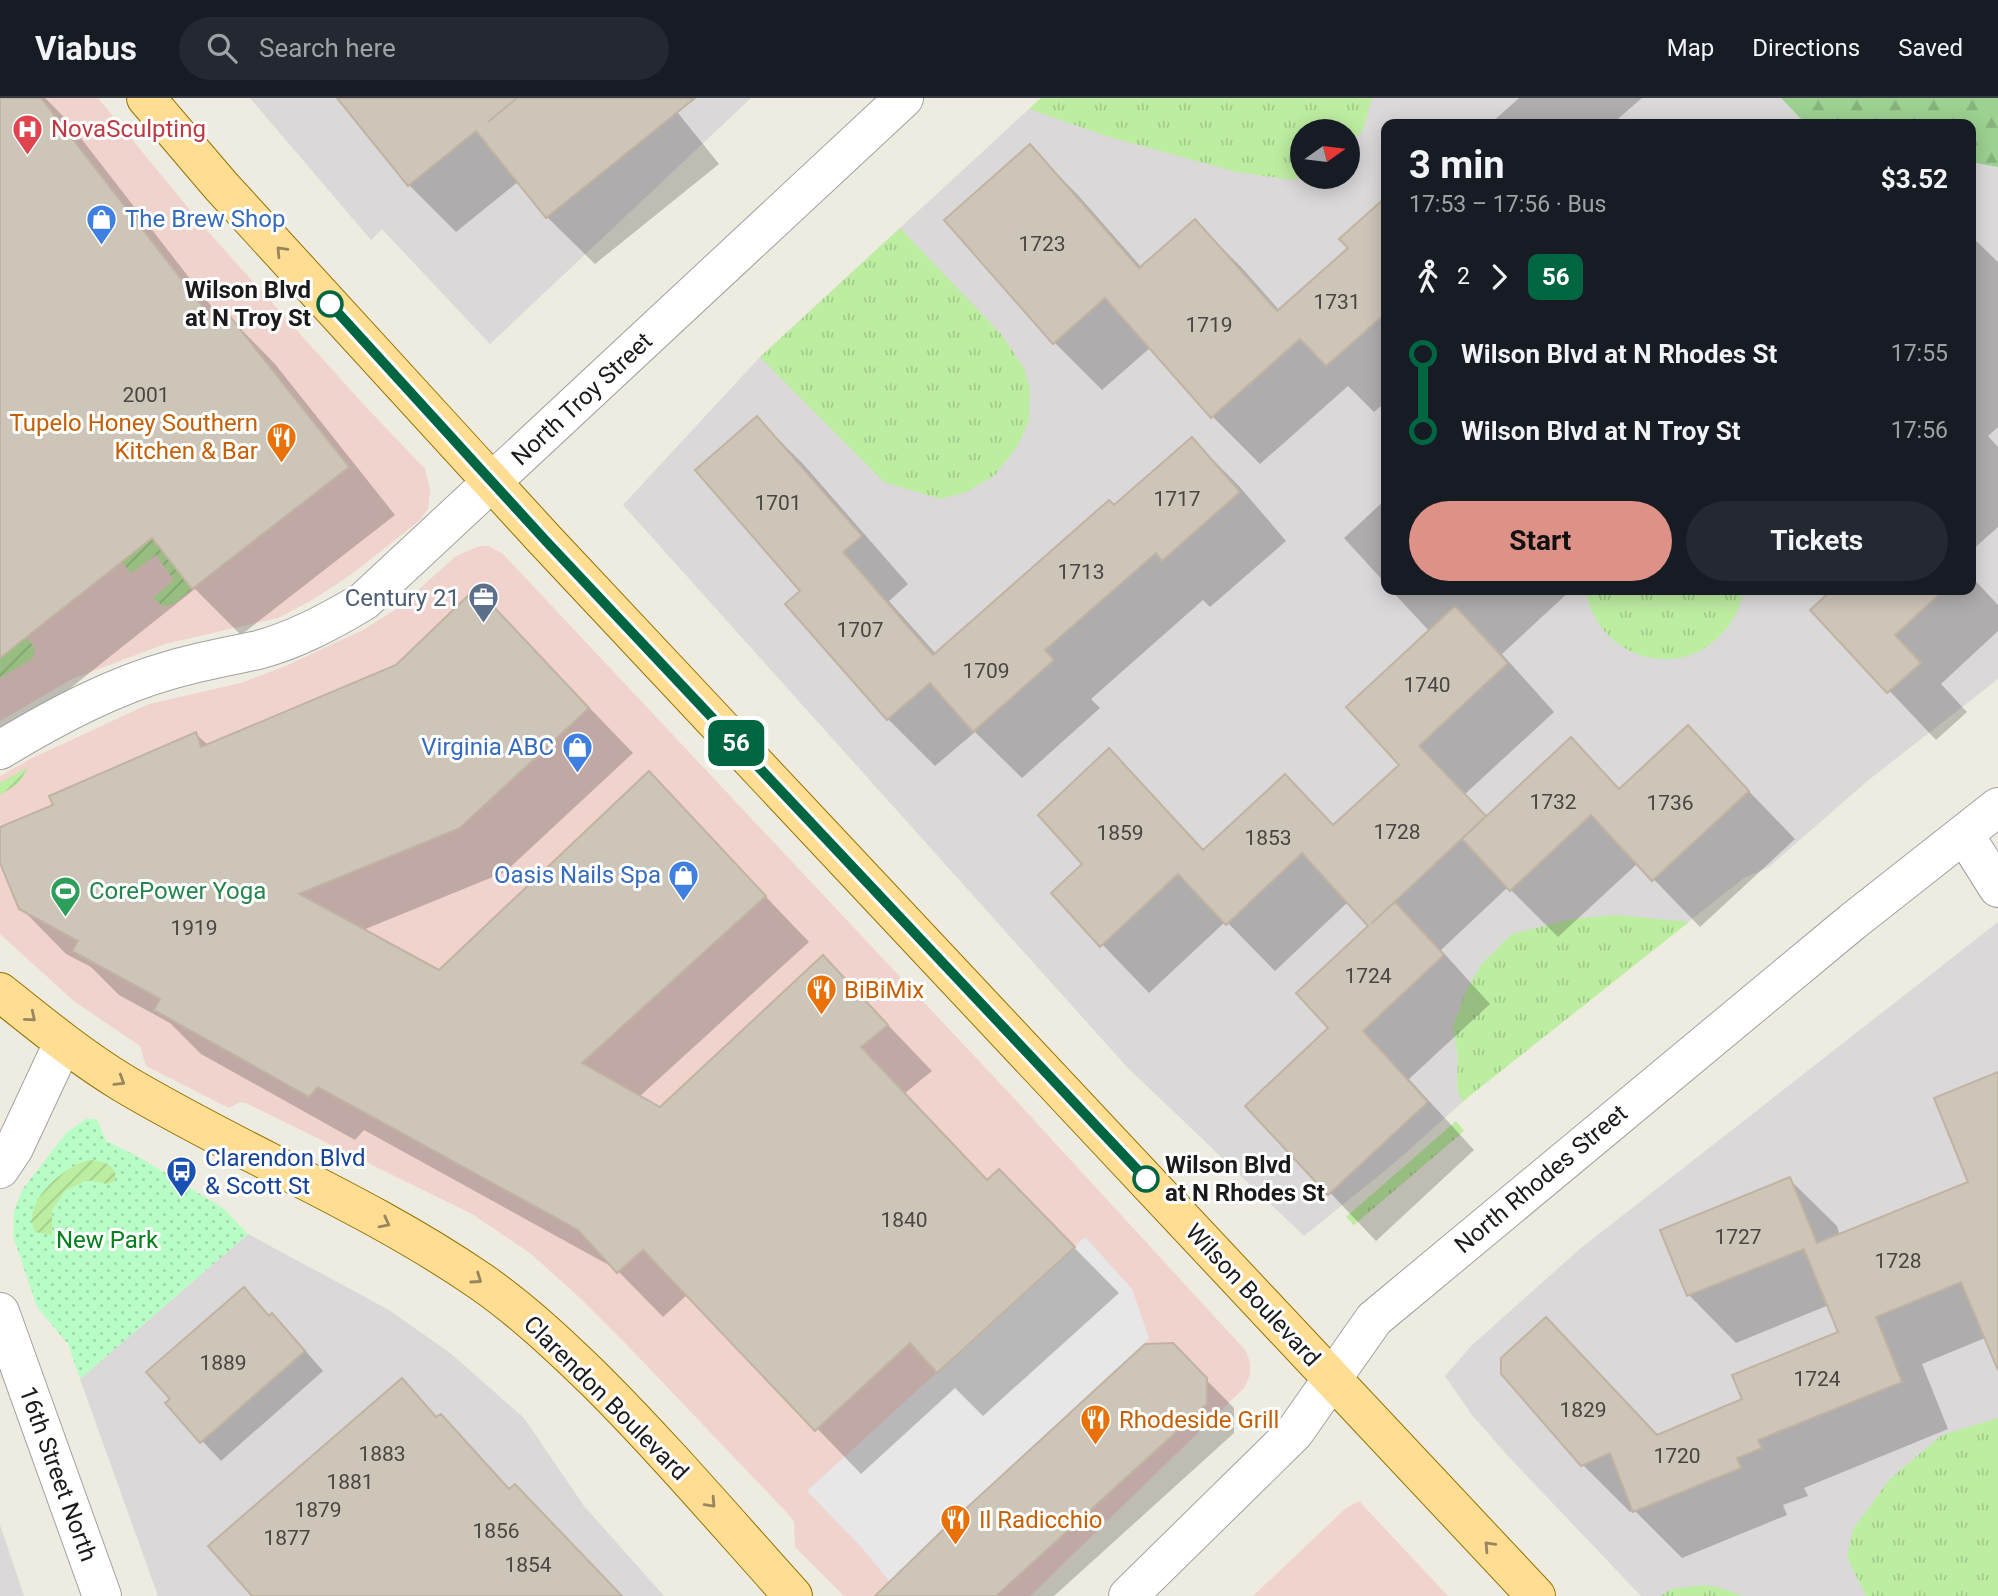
<!DOCTYPE html>
<html lang="en">
<head>
<meta charset="utf-8">
<style>
	body { margin:0; font-family:Roboto,sans-serif; background:#242831; color:#f1f3f6; height:100vh; display:flex; flex-direction:column; font-size:26px; white-space:nowrap }
	* { box-sizing:border-box; margin:0 }
	p { font-size:23px; color:#9ea1a6 }
	.icon { flex:none; width:38px; height:38px; fill:none; stroke:currentColor; stroke-width:2; stroke-linecap:round; stroke-linejoin:round }
	.map { position:relative; flex:1; overflow:hidden }
	.drawer { position:absolute; left:1381px; top:21px; width:595px; height:476px; display:flex; flex-direction:column; background:#171b24; border-radius:14px; box-shadow:0 4px 18px #0003 }
	.drawer>* { flex:none }
	.badge { padding:0 14px; border-radius:10px; font-size:24px; line-height:46px }
	.needle { width:46px; rotate:76deg }
	.buttons { position:absolute; left:1290px; top:21px; display:grid; gap:14px }
	.buttons a { display:grid; place-items:center; width:70px; height:70px; border-radius:50%; background:#171b24; box-shadow:0 4px 18px #0003; font-size:35px }
	.map>.badge { position:absolute; translate:-50% -50%; box-shadow:0 0 0 4px #fff }
	.legs { display:flex; align-items:center; gap:10px; height:77px; padding:0 28px; font-size:23px }
	.legs p { margin-inline-start:auto }
	.head { display:flex; align-items:center; justify-content:space-between; height:119px; padding:0 28px }
	h1 { font-size:38px; font-weight:700; line-height:52px }
	.button { display:flex; gap:14px; margin-top:auto; padding:14px 28px }
	.button a { flex:1; height:80px; border-radius:42px; background:#de9187; color:#111; font-size:28px; font-weight:700; line-height:80px; text-align:center }
	.button a+a { background:#242831; color:#f1f3f6 }
	ul { padding:0 28px; list-style:none }
	li { display:flex; align-items:center; gap:24px; height:77px; font-size:26px }
	li i { display:grid; place-items:center; width:10px; height:100%; margin:0 9px; background:currentColor }
	li i::after { content:''; width:18px; height:18px; margin:-9px; border:5px solid; border-radius:50%; background:#171b24 }
	li p { margin-inline-start:auto }
	li:first-child i { background:linear-gradient(#0000 50%,currentColor 0) }
	li:last-child i { background:linear-gradient(currentColor 50%,#0000 0) }
	header { display:flex; align-items:center; gap:42px; box-sizing:border-box; height:98px; padding:0 35px; background:#171b24; border-bottom:2px solid #363941 }
	header strong { font-size:33px }
	nav { display:flex; gap:38px; margin-inline-start:auto; font-size:24px }
	.search { width:490px; height:63px; background:#242831; display:flex; align-items:center; gap:18px; box-sizing:border-box; padding:0 24px; border-radius:38px; color:#9ea1a6; font-size:26px }
	.map>svg:first-child { display:block }
	.residential { fill:#dad8d8; fill-rule:evenodd }
	.commercial { fill:#f1d3cd }
	.grass { fill:url(#grass-tufts) }
	.forest { fill:url(#forest-firs) }
	.park { fill:url(#park-dots) }
	.garden { fill:url(#garden-furrows) }
	.parking { fill:#e7e7e7 }
	.shadow { fill:#0003 }
	.building { fill:#cec5b9; stroke:#c1b3a1; stroke-width:2 }
	.lines { fill:none; stroke-linecap:round; stroke-linejoin:round }
	.minor-casing { stroke:#a2a2a2; stroke-width:40 }
	.major-casing { stroke:#937400; stroke-width:40 }
	.minor { stroke:#fff; stroke-width:38 }
	.major { stroke:#ffde94; stroke-width:38 }
	.oneway { stroke:#98865e }
	.line-1-casing { stroke:#fff; stroke-width:16 }
	.line-1 { stroke:#006641; stroke-width:10 }
	.stop-1-dot { fill:#fff; stroke:#006641; stroke-width:3.5 }
	.labels { text-anchor:middle; dominant-baseline:central; stroke-width:6; stroke-linejoin:round; paint-order:stroke }
	.number-label { font-size:21px; fill:#484642 }
	.health-label { font-size:24px; fill:#be3a42; stroke:#fff; text-anchor:start }
	.shop-label { font-size:24px; fill:#366cbe; stroke:#fff; text-anchor:end }
	.stop-label { font-size:24px; font-weight:bold; fill:#1b1b1b; stroke:#fff; text-anchor:end }
	.street-label { font-size:24px; fill:#1b1b1b; stroke:#fff }
	.food-label { font-size:24px; fill:#c56008; stroke:#fff; text-anchor:start }
	.service-label { font-size:24px; fill:#4e5e75; stroke:#fff; text-anchor:end }
	.leisure-label { font-size:24px; fill:#27864d; stroke:#fff; text-anchor:start }
	.transit-label { font-size:24px; fill:#164399; stroke:#fff; text-anchor:start }
	.park-label { font-size:24px; fill:#03801d; stroke:#fff }
</style>
</head>
<body>
<header>
<strong>Viabus</strong>
<div class="search"><svg class="icon" aria-label="search" viewBox="0 0 24 24"><circle cx="10" cy="10" r="6"/><path d="M15 15l6 6"/></svg>Search here</div>
<nav><a>Map</a><a>Directions</a><a>Saved</a></nav>
</header>
<div class="map">
<svg width="1998" height="1498" viewBox="0 0 1998 1498">
	<defs>
		<pattern id="grass-tufts" width="24" height="20" patternUnits="userSpaceOnUse" patternTransform="scale(1.75)"><rect width="24" height="20" fill="#bdeda1"/><path d="M3 7l-1-3M5 7V3M7 7l1-3M15 17l-1-3M17 17v-4M19 17l1-3" fill="none" stroke="#a2cb8a"/></pattern>
		<pattern id="forest-firs" width="22" height="20" patternUnits="userSpaceOnUse" patternTransform="scale(1.75)"><rect width="22" height="20" fill="#9cd191"/><path d="M5 1l3.5 6h-7zM16 11l3.5 6h-7z" fill="#86b37c"/></pattern>
		<pattern id="park-dots" width="8" height="8" patternUnits="userSpaceOnUse" patternTransform="scale(1.75)"><rect width="8" height="8" fill="#b8fdc6"/><path d="M2 2h.1M6 6h.1" fill="none" stroke="#9ed8aa" stroke-width="1.8" stroke-linecap="round"/></pattern>
		<pattern id="garden-furrows" width="10" height="10" patternUnits="userSpaceOnUse" patternTransform="scale(1.75)"><rect width="10" height="10" fill="#bdeda1"/><path d="M-1 1l2-2M0 10L10 0M9 11l2-2" fill="none" stroke="#a2cb8a"/></pattern>
	</defs>
	<rect width="100%" height="100%" fill="#eeebe0"/>
	<path class="residential" d="M250 0H751L490 246 382 131 371 142Z
		M1041 0H1998V581L1866 684 1769 769 1744 780 1485 984 1393 1066 1304 1138 1127 969 623 407 760 259ZM1386 26H1970V492H1386ZM1302 33H1348V79H1302Z
		M1998 824V1498H1641L1507 1357 1472 1317 1445 1278 1472 1247 1581 1150Z
		M248 1136 389 1212 450 1255 524 1320 584 1408 664 1498H158L80 1281Z
		M0 1427 24 1498H0Z"/>
	<path class="commercial" d="M0 0H98L203 128 365 308 425 371 430 391 428 411 420 422 352 476 314 501 278 520 165 546 72 581 0 623Z
		M480 448H489L503 456 1010 996 1246 1253 1250 1265V1276L1245 1289 1030 1498H844L795 1449 794 1424 790 1418 628 1248 580 1200 530 1155 472 1116 246 1005 240 1004 229 1010 146 968 140 948 75 904 0 836V678L30 661 149 606 241 585 288 567 363 532 398 510 456 458Z
		M1359 1403 1448 1498H1253L1346 1410Z"/>
	<path class="grass" d="M1041 0H1372L1363 32 1348 47V33H1302V78L1293 82 1236 74 1106 38 1029 11Z
		M900 130 1001 236 1024 270 1030 291 1029 323 1017 349 995 377 967 394 940 401 884 384 760 259Z
		M1586 492H1743C1742 506 1735 520 1726 531 1682 587 1596 560 1586 492Z
		M1617 817 1689 824 1462 1004 1457 990 1458 960 1453 929 1466 893 1481 867 1512 836 1572 821Z
		M1456 1023 1464 1033 1354 1127 1346 1119Z
		M1998 1320V1498H1866L1847 1459 1853 1431 1890 1381 1942 1337Z
		M1703 1487 1717 1489 1744 1498H1660L1672 1491Z"/>
	<path class="forest" d="M1781 0H1998V69L1971 64 1970 26H1806Z"/>
	<path class="park" d="M86 1021H97L106 1043 137 1058 223 1110 248 1136 80 1281 68 1246 37 1209 13 1138 14 1113 22 1092 66 1035Z"/>
	<path class="garden" d="M153 440 192 491 174 506 163 508 153 500 174 482 156 457 131 475 122 464Z
		M27 539 35 551 33 560 0 580V560Z
		M28 669 19 685 0 697V685Z
		M89 1062C102 1063 113 1065 116 1078L114 1083 108 1086 87 1082 65 1093 52 1112V1137L35 1134C20 1105 64 1068 89 1062Z"/>
	<path class="parking" d="M1085 1139 1132 1191 1149 1240 1145 1246 957 1418 890 1484 863 1451 807 1393Z"/>
	<path class="shadow" d="M0 0H45L66 21 222 222 228 218 275 266 395 417 241 537 195 491 0 646Z
		M339 0H666L719 66 595 166 547 119 519 83 456 134 409 87Z
		M1519 0H1642L1612 26H1490Z
		M1030 49 1077 96 1142 170 1195 123 1242 170 1280 213 1350 151 1386 102V304L1374 314 1348 288 1260 366 1213 319 1151 249 1102 292 1055 245 947 122Z
		M1970 137 1998 164V329L1988 338 1998 349V429L1970 454Z
		M757 320 804 367 908 486 889 503 936 556 1114 410 1192 341 1239 388 1286 443 1210 509 1203 502 1091 601 1100 610 1022 680 975 634 935 668 888 621 788 506 803 493Z
		M1386 401V486L1344 440Z
		M1970 477 1998 507V533L1941 586 1967 614 1936 642 1813 512 1835 492H1970Z
		M476 492 633 655 505 774 363 832 440 874 649 676 809 844 639 999 660 1011 823 859 932 973 905 995 989 1083 1043 1118 1119 1195 983 1318 955 1290 861 1376 688 1196 663 1219 616 1171 364 1032 355 1042 201 956 170 925 119 897 91 869 66 856 21 810 0 760V731L56 708 196 636 209 648 397 568Z
		M1391 492H1571L1502 556 1554 614 1465 696 1487 720 1571 642 1621 692 1688 630 1795 741 1700 829 1638 765 1558 839 1508 789 1441 852 1490 906 1409 981 1474 1052 1376 1143 1248 1008 1331 930 1370 829 1348 804 1275 873 1226 823 1149 895 1053 795 1085 766 1109 652 1205 753 1285 678 1334 728 1401 667 1430 534Z
		M1998 976V1262L1985 1240 1922 1266 1948 1331 1804 1390 1808 1398 1783 1407 1787 1417 1682 1460 1634 1412 1630 1414 1583 1367 1546 1222 1659 1339 1744 1302 1840 1235 1829 1207 1736 1245 1689 1197 1789 1081 1837 1128 1840 1138 1970 1085Z
		M244 1191 270 1219 272 1217 291 1236 323 1273 221 1363 167 1305 172 1301Z
		M1172 1247 1234 1310V1335L1054 1498H905Z"/>
	<path class="building" d="M0 0H41L215 225 228 216 349 369 192 491 152 440 0 560Z
		M337 0H517L488 24 517 0H695L546 120 476 33 408 88Z
		M1030 46 1139 170 1195 121 1277 213 1348 150 1339 141 1386 99V215L1326 268 1300 241 1211 320 1105 200 1053 246 944 122Z
		M757 318 862 438 843 454 933 557 1109 402 1114 407 1192 339 1240 394 1162 463 1156 455 1045 552 1054 562 973 634 930 585 887 622 785 506 800 493 695 372Z
		M476 490 589 610 460 730 299 796 439 872 649 673 766 798 582 965 660 1009 823 857 888 927 861 949 987 1082 999 1071 1075 1149 937 1275 910 1245 815 1333 643 1152 617 1175 578 1132 318 989 309 999 154 912 160 901 72 853 78 843 19 811 0 765V729L53 707 49 698 196 634 201 649 396 567Z
		M1832 492H1944L1895 537 1921 565 1887 595 1810 512Z
		M1455 508 1508 565 1419 648 1486 718 1371 826 1395 804 1444 857 1363 933 1428 1004 1328 1097 1245 1008 1328 930 1296 895 1368 828 1302 755 1226 827 1178 776 1100 849 1051 795 1082 766 1038 717 1109 650 1203 752 1285 676 1333 727 1399 667 1346 609Z
		M1688 627 1749 693 1652 783 1591 717 1510 793 1462 741 1571 639 1619 691Z
		M1998 974V1272L1961 1184 1876 1219 1902 1284 1758 1342 1762 1350 1737 1360 1741 1370 1633 1414 1610 1355 1581 1368 1501 1276V1260L1546 1219 1657 1337 1742 1301 1732 1277 1838 1234 1804 1151 1687 1198 1660 1132 1790 1079 1817 1145 1968 1084 1934 1000Z
		M244 1189 269 1218 272 1215 305 1253 200 1345 165 1305 170 1301 146 1274Z
		M1173 1245 1207 1280V1306L996 1498H875L947 1428 1145 1246Z
		M402 1280 436 1319 441 1316 509 1391 515 1386 622 1498H252L208 1448Z"/>
	<g class="lines">
		<defs>
			<path id="minor" d="M0 652C55 619 112 588 174 571 202 563 230 558 258 552 296 542 331 523 364 503L904 0
				M1964 736 1998 790
				M0 1071 14 1050 63 945
				M0 1214 102 1498
				M1128 1498 1294 1335 1374 1221 1852 824 1998 709"/>
			<path id="major" d="M146 0 221 88 545 442 1536 1498
				M0 894C40 926 79 958 123 985 240 1055 368 1106 480 1183 522 1212 560 1248 596 1283 665 1352 728 1426 793 1498"/>
		</defs>
		<use href="#minor" class="minor-casing"/>
		<use href="#major" class="major-casing"/>
		<use href="#minor" class="minor"/>
		<use href="#major" class="major"/>
	</g>
	<defs><path id="oneway-chevron" d="M-2-3.5L2.5 0L-2 3.5" fill="none" stroke-width="1.6" stroke-linecap="round" stroke-linejoin="round" transform="scale(1.75)"/></defs>
	<g class="oneway">
		<use href="#oneway-chevron" transform="translate(281 153) rotate(-133)"/>
		<use href="#oneway-chevron" transform="translate(31 919) rotate(40)"/>
		<use href="#oneway-chevron" transform="translate(120 983) rotate(32)"/>
		<use href="#oneway-chevron" transform="translate(385 1125) rotate(27)"/>
		<use href="#oneway-chevron" transform="translate(477 1181) rotate(35)"/>
		<use href="#oneway-chevron" transform="translate(711 1405) rotate(47)"/>
		<use href="#oneway-chevron" transform="translate(1489 1448) rotate(-133)"/>
	</g>
	<g class="lines">
		<defs>
			<path id="line-1" d="M330 206 545 442 1146 1081"/>
		</defs>
		<use href="#line-1" class="line-1-casing"/>
		<use href="#line-1" class="line-1"/>
	</g>
	<defs>
		<symbol id="hospital-pin" viewBox="-11 -11 22 30"><path d="M0 17L-7.5 6A9.5 9.5 0 1 1 7.5 6Z" fill="#e0444e" stroke="#fff"/><path d="M-5-5h3v3.5h4V-5h3V5h-3V1.5h-4V5h-3Z" fill="#fff"/></symbol>
		<symbol id="shop-pin" viewBox="-11 -11 22 30"><path d="M0 17L-7.5 6A9.5 9.5 0 1 1 7.5 6Z" fill="#3f7fe0" stroke="#fff"/><path d="M-5-2.5h2.3a2.7 3.5 0 0 1 5.4 0H5L5.5 6h-11ZM-1.5-2.5h3a1.5 2.3 0 0 0-3 0Z" fill="#fff"/></symbol>
		<symbol id="restaurant-pin" viewBox="-11 -11 22 30"><path d="M0 17L-7.5 6A9.5 9.5 0 1 1 7.5 6Z" fill="#e8710a" stroke="#fff"/><path d="M-5-6h1v4h1v-4h1v4h1v-4h1v5L-1.5 .5V6h-2V.5L-5-1ZM5-6V6H3V1.5H1.5Q1.5-4 5-6Z" fill="#fff"/></symbol>
		<symbol id="office-pin" viewBox="-11 -11 22 30"><path d="M0 17L-7.5 6A9.5 9.5 0 1 1 7.5 6Z" fill="#5c6f8a" stroke="#fff"/><path d="M-6-3h4V-5.5h4V-3h4V5H-6ZM-1-4.5V-3h2v-1.5ZM-6 0V1H6V0Z" fill="#fff"/></symbol>
		<symbol id="stadium-pin" viewBox="-11 -11 22 30"><path d="M0 17L-7.5 6A9.5 9.5 0 1 1 7.5 6Z" fill="#2e9e5b" stroke="#fff"/><path d="M0-5a6.5 5 0 1 0 0 10a6.5 5 0 1 0 0-10ZM-3.5-1.8h7v3.6h-7Z" fill="#fff"/></symbol>
		<symbol id="bus-pin" viewBox="-11 -11 22 30"><path d="M0 17L-7.5 6A9.5 9.5 0 1 1 7.5 6Z" fill="#1a4fb4" stroke="#fff"/><path d="M-5-6H5V4H4V6H2V4H-2V6H-4V4H-5ZM-3.5-4V0h7V-4ZM-3.5 1.2v1.5H-2V1.2ZM2 1.2v1.5H3.5V1.2Z" fill="#fff"/></symbol>
	</defs>
	<g fill-rule="evenodd">
		<use href="#hospital-pin" x="10" y="14" width="35" height="47"/>
		<use href="#shop-pin" x="84" y="104" width="35" height="47"/>
		<use href="#restaurant-pin" x="264" y="322" width="35" height="47"/>
		<use href="#office-pin" x="466" y="482" width="35" height="47"/>
		<use href="#shop-pin" x="560" y="632" width="35" height="47"/>
		<use href="#shop-pin" x="666" y="760" width="35" height="47"/>
		<use href="#stadium-pin" x="48" y="776" width="35" height="47"/>
		<use href="#restaurant-pin" x="804" y="874" width="35" height="47"/>
		<use href="#bus-pin" x="164" y="1056" width="35" height="47"/>
		<use href="#restaurant-pin" x="1078" y="1304" width="35" height="47"/>
		<use href="#restaurant-pin" x="938" y="1404" width="35" height="47"/>
	</g>
	<g class="stop-1-dot">
		<circle cx="330" cy="206" r="12"/>
		<circle cx="1146" cy="1081" r="12"/>
	</g>
	<g class="labels">
		<g class="number-label">
			<text x="1042" y="146">1723</text>
			<text x="1337" y="204">1731</text>
			<text x="1209" y="227">1719</text>
			<text x="146" y="297">2001</text>
			<text x="1177" y="401">1717</text>
			<text x="778" y="405">1701</text>
			<text x="1081" y="474">1713</text>
			<text x="860" y="532">1707</text>
			<text x="986" y="573">1709</text>
			<text x="1427" y="587">1740</text>
			<text x="1553" y="704">1732</text>
			<text x="1670" y="705">1736</text>
			<text x="1397" y="734">1728</text>
			<text x="1120" y="735">1859</text>
			<text x="1268" y="740">1853</text>
			<text x="194" y="830">1919</text>
			<text x="1368" y="878">1724</text>
			<text x="904" y="1122">1840</text>
			<text x="1738" y="1139">1727</text>
			<text x="1898" y="1163">1728</text>
			<text x="223" y="1265">1889</text>
			<text x="1817" y="1281">1724</text>
			<text x="1583" y="1312">1829</text>
			<text x="382" y="1356">1883</text>
			<text x="1677" y="1358">1720</text>
			<text x="350" y="1384">1881</text>
			<text x="318" y="1412">1879</text>
			<text x="496" y="1433">1856</text>
			<text x="287" y="1440">1877</text>
			<text x="528" y="1467">1854</text>
		</g>
		<g class="health-label">
			<text x="51" y="31">NovaSculpting</text>
		</g>
		<g class="shop-label">
			<text x="125" y="121" text-anchor="start">The Brew Shop</text>
			<text x="554" y="649">Virginia ABC</text>
			<text x="661" y="777">Oasis Nails Spa</text>
		</g>
		<g class="stop-label">
			<text x="311" y="192">Wilson Blvd<tspan x="311" dy="28">at N Troy St</tspan></text>
			<text x="1165" y="1067" text-anchor="start">Wilson Blvd<tspan x="1165" dy="28">at N Rhodes St</tspan></text>
		</g>
		<g class="street-label">
			<text transform="translate(582 301) rotate(-43)">North Troy Street</text>
			<text transform="translate(1541 1081) rotate(-40)">North Rhodes Street</text>
			<text transform="translate(1253 1197) rotate(47)">Wilson Boulevard</text>
			<text transform="translate(606 1300) rotate(45)">Clarendon Boulevard</text>
			<text transform="translate(58 1376) rotate(70)">16th Street North</text>
		</g>
		<g class="food-label">
			<text x="258" y="325" text-anchor="end">Tupelo Honey Southern<tspan x="258" dy="28">Kitchen &amp; Bar</tspan></text>
			<text x="844" y="892">BiBiMix</text>
			<text x="1119" y="1322">Rhodeside Grill</text>
			<text x="979" y="1422">Il Radicchio</text>
		</g>
		<g class="service-label">
			<text x="460" y="500">Century 21</text>
		</g>
		<g class="leisure-label">
			<text x="89" y="793">CorePower Yoga</text>
		</g>
		<g class="transit-label">
			<text x="205" y="1060">Clarendon Blvd<tspan x="205" dy="28">&amp; Scott St</tspan></text>
		</g>
		<g class="park-label">
			<text x="107" y="1142">New Park</text>
		</g>
	</g>
</svg>
<div class="buttons">
<a><svg class="needle" viewBox="-14 -14 28 28"><path d="M0-13l5 13h-10z" fill="#e53935"/><path d="M0 13l5-13h-10z" fill="#9ea1a6"/></svg></a>
</div>
<b class="badge" style="left:736px;top:645px;background:#006641;color:#fff">56</b>
<section class="drawer">
<div class="head"><div><h1>3 min</h1><p>17:53 – 17:56 · Bus</p></div><b>$3.52</b></div>
<div class="legs"><svg class="icon" aria-label="walk" viewBox="0 0 24 24"><circle cx="13" cy="4" r="2"/><path d="M13 8l-2 6 4 7M11 14l-3 7M7 12l3-4h3l4 4"/></svg>2<svg class="icon" aria-label="forward" viewBox="0 0 24 24"><path d="M9 5l7 7-7 7"/></svg><b class="badge" style="background:#006641;color:#fff">56</b></div>
<ul>
<li><i style="color:#006641"></i><b>Wilson Blvd at N Rhodes St</b><p>17:55</p></li>
<li><i style="color:#006641"></i><b>Wilson Blvd at N Troy St</b><p>17:56</p></li>
</ul>
<div class="button"><a>Start</a><a>Tickets</a></div>
</section>
</div>
</body>
</html>
